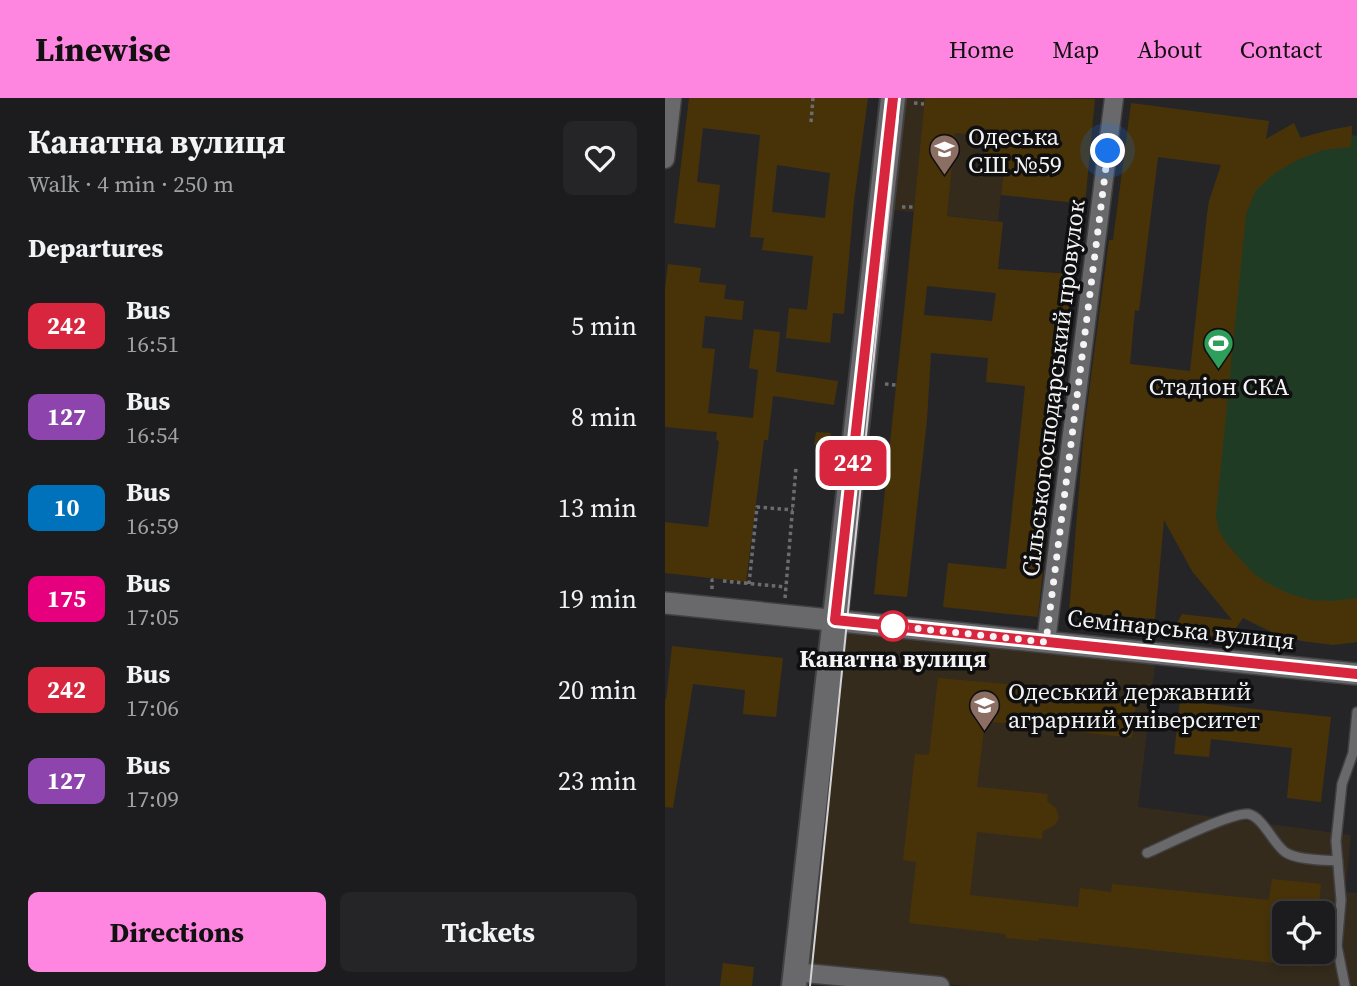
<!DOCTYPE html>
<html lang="en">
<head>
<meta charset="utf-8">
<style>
	body { margin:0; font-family:"Source Serif 4",serif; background:#252527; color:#f1f3f6; height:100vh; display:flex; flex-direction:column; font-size:26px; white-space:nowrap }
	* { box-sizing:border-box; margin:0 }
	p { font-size:23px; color:#a0a1a4 }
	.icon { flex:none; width:38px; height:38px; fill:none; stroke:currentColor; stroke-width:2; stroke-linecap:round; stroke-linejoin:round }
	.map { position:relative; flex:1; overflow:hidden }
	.sheet { display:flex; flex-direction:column; background:#1c1c1e; width:665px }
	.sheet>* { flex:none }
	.badge { padding:0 14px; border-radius:10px; font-size:24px; line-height:46px }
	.controls { position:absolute; left:607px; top:803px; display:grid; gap:14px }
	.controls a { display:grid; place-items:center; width:63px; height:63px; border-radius:10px; background:#1c1c1e; box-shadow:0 4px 10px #0003,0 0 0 2px #3a3a3c; font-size:35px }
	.you { position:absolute; width:35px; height:35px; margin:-18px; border:5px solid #fff; border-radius:50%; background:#1a73e8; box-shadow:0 0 0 10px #1a73e833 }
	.map>.badge { position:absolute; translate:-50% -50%; box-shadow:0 0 0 4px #fff }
	h2 { padding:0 28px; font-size:26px; line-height:63px }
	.round { display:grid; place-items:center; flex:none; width:74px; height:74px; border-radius:10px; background:#252527 }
	.overview { display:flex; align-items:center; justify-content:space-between; height:119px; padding:0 28px }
	h1 { font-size:33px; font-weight:700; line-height:52px }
	.action { display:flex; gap:14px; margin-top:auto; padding:14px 28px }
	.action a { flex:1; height:80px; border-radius:10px; background:#fe85e0; color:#111; font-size:28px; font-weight:700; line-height:80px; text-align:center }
	.action a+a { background:#252527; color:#f1f3f6 }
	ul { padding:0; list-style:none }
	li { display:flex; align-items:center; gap:21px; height:91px; padding:0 28px }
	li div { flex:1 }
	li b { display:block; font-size:26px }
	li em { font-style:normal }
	li .badge { min-width:77px; font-weight:700; text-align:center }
	header { display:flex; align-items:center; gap:42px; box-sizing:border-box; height:98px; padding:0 35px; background:#fe85e0; color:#111 }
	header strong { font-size:33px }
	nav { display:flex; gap:38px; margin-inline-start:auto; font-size:24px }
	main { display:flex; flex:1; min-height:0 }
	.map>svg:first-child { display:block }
	.education { fill:#352b1c; fill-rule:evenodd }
	.green { fill:#203b24 }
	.building { fill:#483309; fill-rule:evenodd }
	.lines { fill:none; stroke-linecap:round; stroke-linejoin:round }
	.service-casing { stroke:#414143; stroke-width:12 }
	.minor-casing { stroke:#414143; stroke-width:21 }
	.tertiary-casing { stroke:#414143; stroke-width:24 }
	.secondary-casing { stroke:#414143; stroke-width:28 }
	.path { stroke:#6c6c6f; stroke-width:3.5; stroke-dasharray:3.5 3.5; stroke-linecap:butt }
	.service { stroke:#69696c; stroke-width:9 }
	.minor { stroke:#69696c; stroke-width:18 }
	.tertiary { stroke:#69696c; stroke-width:21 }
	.secondary { stroke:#69696c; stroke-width:24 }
	.tram { stroke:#d3d3d5; stroke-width:2 }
	.line-casing { stroke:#fff; stroke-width:16 }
	.line { stroke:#d7263d; stroke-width:10 }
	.walk { stroke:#f4f4f6; stroke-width:7; stroke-dasharray:0 12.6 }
	.stop-dot { fill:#fff; stroke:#d7263d; stroke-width:3.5 }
	.labels { text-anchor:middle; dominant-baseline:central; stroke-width:7; stroke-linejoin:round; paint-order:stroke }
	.poi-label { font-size:24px; fill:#f4f4f6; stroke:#0f0f10; text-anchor:start }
	.street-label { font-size:24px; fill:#f4f4f6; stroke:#0f0f10 }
	.stop-label { font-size:24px; font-weight:bold; fill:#f4f4f6; stroke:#0f0f10 }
</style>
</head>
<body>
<header>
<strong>Linewise</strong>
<nav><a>Home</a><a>Map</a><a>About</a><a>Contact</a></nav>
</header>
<main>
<section class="sheet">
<div class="overview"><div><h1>Канатна вулиця</h1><p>Walk · 4 min · 250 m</p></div><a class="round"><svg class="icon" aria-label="heart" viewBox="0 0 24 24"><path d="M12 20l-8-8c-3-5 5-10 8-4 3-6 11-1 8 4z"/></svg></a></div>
<h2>Departures</h2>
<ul>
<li><span class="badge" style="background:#d7263d;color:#fff">242</span><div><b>Bus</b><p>16:51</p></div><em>5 min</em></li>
<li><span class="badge" style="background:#8e44ad;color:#fff">127</span><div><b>Bus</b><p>16:54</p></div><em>8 min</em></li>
<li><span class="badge" style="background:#0072bc;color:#fff">10</span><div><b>Bus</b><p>16:59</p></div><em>13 min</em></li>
<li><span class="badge" style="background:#e6007e;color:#fff">175</span><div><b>Bus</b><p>17:05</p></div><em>19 min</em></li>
<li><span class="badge" style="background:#d7263d;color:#fff">242</span><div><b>Bus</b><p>17:06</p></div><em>20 min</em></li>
<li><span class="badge" style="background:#8e44ad;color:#fff">127</span><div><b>Bus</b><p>17:09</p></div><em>23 min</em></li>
</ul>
<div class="action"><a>Directions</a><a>Tickets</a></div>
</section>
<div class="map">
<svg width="692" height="888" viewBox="0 0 692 888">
	<rect width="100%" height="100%" fill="#252528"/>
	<path class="education" d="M230 0H346L333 123 219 111Z
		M171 523 491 558 473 709 686 737 680 794 692 795V888H302L134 872ZM620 816H658V854H620Z"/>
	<path class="green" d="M629 25 636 40 665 32 687 28 686 37 692 38V544C636 551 594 534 550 500L542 116 601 41Z"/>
	<path class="building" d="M24 0H203L189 103 179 216 168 215 165 245 121 240 124 210 142 212 148 158 97 152 99 140 85 139 95 37 38 30 32 84 55 87 50 130 9 125ZM112 67 165 75 160 120 107 114Z
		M260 0 430 1 420 106 336 97 340 60 319 58 321 38 290 35 282 118 338 124 333 171 407 176 397 292 373 519 278 509 283 465 341 471 360 288 321 284 323 260 266 255 262 322 242 499 209 496 240 204ZM262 188 331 195 327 223 259 217Z
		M466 5 604 23 601 41 629 25 635 40 665 32 687 28 686 49 658 52 632 62 610 75 591 92 581 116 551 417 554 433 562 446 588 475 604 486 625 496 646 502 669 503 692 500V544L668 547 637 543 609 535 578 520 565 539 507 534 517 516 567 522 527 473 499 422 490 521 404 514 419 332 444 142H448ZM493 59 556 67 544 103 542 116 525 273 465 266 470 212 474 213Z
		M3 166 36 170 34 184 61 187 59 201 79 203 77 222 40 218 37 250 50 251 43 315 88 320 93 272 84 270 89 231 115 234 111 274 173 283 169 307 108 298 103 342H99L81 484 0 475V424L43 429 54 344 51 341 52 334 0 329V191Z
		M151 334 166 335 165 349 149 347Z
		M7 548 118 560 111 619 78 616 80 592 28 586 8 710 0 709V601L1 602Z
		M273 580 410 592 409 598 471 605 467 640 320 623 312 689 383 696 382 703 391 710 394 720 390 727 378 733 377 741 312 734 305 797 413 809 415 790 446 794 447 786 604 802 607 781 656 786 653 816H620V854H649L647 869 374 840V843L341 840V836L244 825 251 764 238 762 250 656 264 657Z
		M515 603 666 619 656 704 622 700 627 650 546 641 544 659 509 656Z
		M58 865 89 869 87 888H55Z"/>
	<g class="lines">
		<defs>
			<path id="service" d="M482 755C501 747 566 714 583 716 598 719 607 744 620 754 631 762 658 762 673 763
				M680 888 672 848 676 802 671 743 677 686 688 655 692 614"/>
			<path id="minor" d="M0 61 7 0
				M381 544 449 0
				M130 874 275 888"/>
			<path id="tertiary" d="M0 505 692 576"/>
			<path id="secondary" d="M129 888 228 0"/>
		</defs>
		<use href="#service" class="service-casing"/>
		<use href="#minor" class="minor-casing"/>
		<use href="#tertiary" class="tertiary-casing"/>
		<use href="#secondary" class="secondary-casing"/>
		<path class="path" d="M249 5 259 6
			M146 24 148 0
			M237 109H249
			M220 286 231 287
			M58 483 121 489
			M84 486 92 409 128 412
			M47 491V482H50
			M120 500 131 370"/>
		<use href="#service" class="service"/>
		<use href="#minor" class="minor"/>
		<use href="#tertiary" class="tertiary"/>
		<use href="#secondary" class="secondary"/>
		<path class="tram" d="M145 888 233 21 232 0"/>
	</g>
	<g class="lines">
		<defs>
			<path id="line" d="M228 0 170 522 692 576"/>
		</defs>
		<use href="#line" class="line-casing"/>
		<use href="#line" class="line"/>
		<path class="walk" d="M228 528 381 544 443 53"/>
	</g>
	<defs>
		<symbol id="school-pin" viewBox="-11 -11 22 30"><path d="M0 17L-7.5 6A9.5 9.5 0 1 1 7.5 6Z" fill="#8d6e63" stroke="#0f0f10"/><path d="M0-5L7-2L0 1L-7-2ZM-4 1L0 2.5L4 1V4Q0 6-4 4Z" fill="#fff"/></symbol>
		<symbol id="stadium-pin" viewBox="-11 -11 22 30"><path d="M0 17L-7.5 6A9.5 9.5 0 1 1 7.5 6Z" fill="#2e9e5b" stroke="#0f0f10"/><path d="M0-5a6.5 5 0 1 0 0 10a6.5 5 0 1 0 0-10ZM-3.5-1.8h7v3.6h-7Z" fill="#fff"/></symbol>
		<symbol id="university-pin" viewBox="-11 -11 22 30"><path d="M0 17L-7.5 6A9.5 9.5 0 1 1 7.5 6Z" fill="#8d6e63" stroke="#0f0f10"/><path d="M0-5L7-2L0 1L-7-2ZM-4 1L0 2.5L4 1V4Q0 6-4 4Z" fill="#fff"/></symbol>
	</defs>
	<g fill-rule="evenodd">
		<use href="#school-pin" x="262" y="34" width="35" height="47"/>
		<use href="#stadium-pin" x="536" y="228" width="35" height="47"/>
		<use href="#university-pin" x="302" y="590" width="35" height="47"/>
	</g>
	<circle class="stop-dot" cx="228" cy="528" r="14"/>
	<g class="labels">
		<g class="poi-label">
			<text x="303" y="38">Одеська<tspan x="303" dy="28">CШ №59</tspan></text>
			<text x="554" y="288" text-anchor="middle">Стадіон СКА</text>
			<text x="343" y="593">Одеський державний<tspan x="343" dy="28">аграрний університет</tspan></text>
		</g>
		<g class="street-label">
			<text transform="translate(388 290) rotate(-83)">Сільськогосподарський провулок</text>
			<text transform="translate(516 531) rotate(6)">Семінарська вулиця</text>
		</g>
		<g class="stop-label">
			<text x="228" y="560">Канатна вулиця</text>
		</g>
	</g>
</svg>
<div class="controls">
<a><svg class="icon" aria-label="locate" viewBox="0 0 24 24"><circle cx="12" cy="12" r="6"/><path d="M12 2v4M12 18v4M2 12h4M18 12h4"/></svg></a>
</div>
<div class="you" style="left:443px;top:53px"></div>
<b class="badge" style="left:188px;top:365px;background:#d7263d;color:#fff">242</b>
</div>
</main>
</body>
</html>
